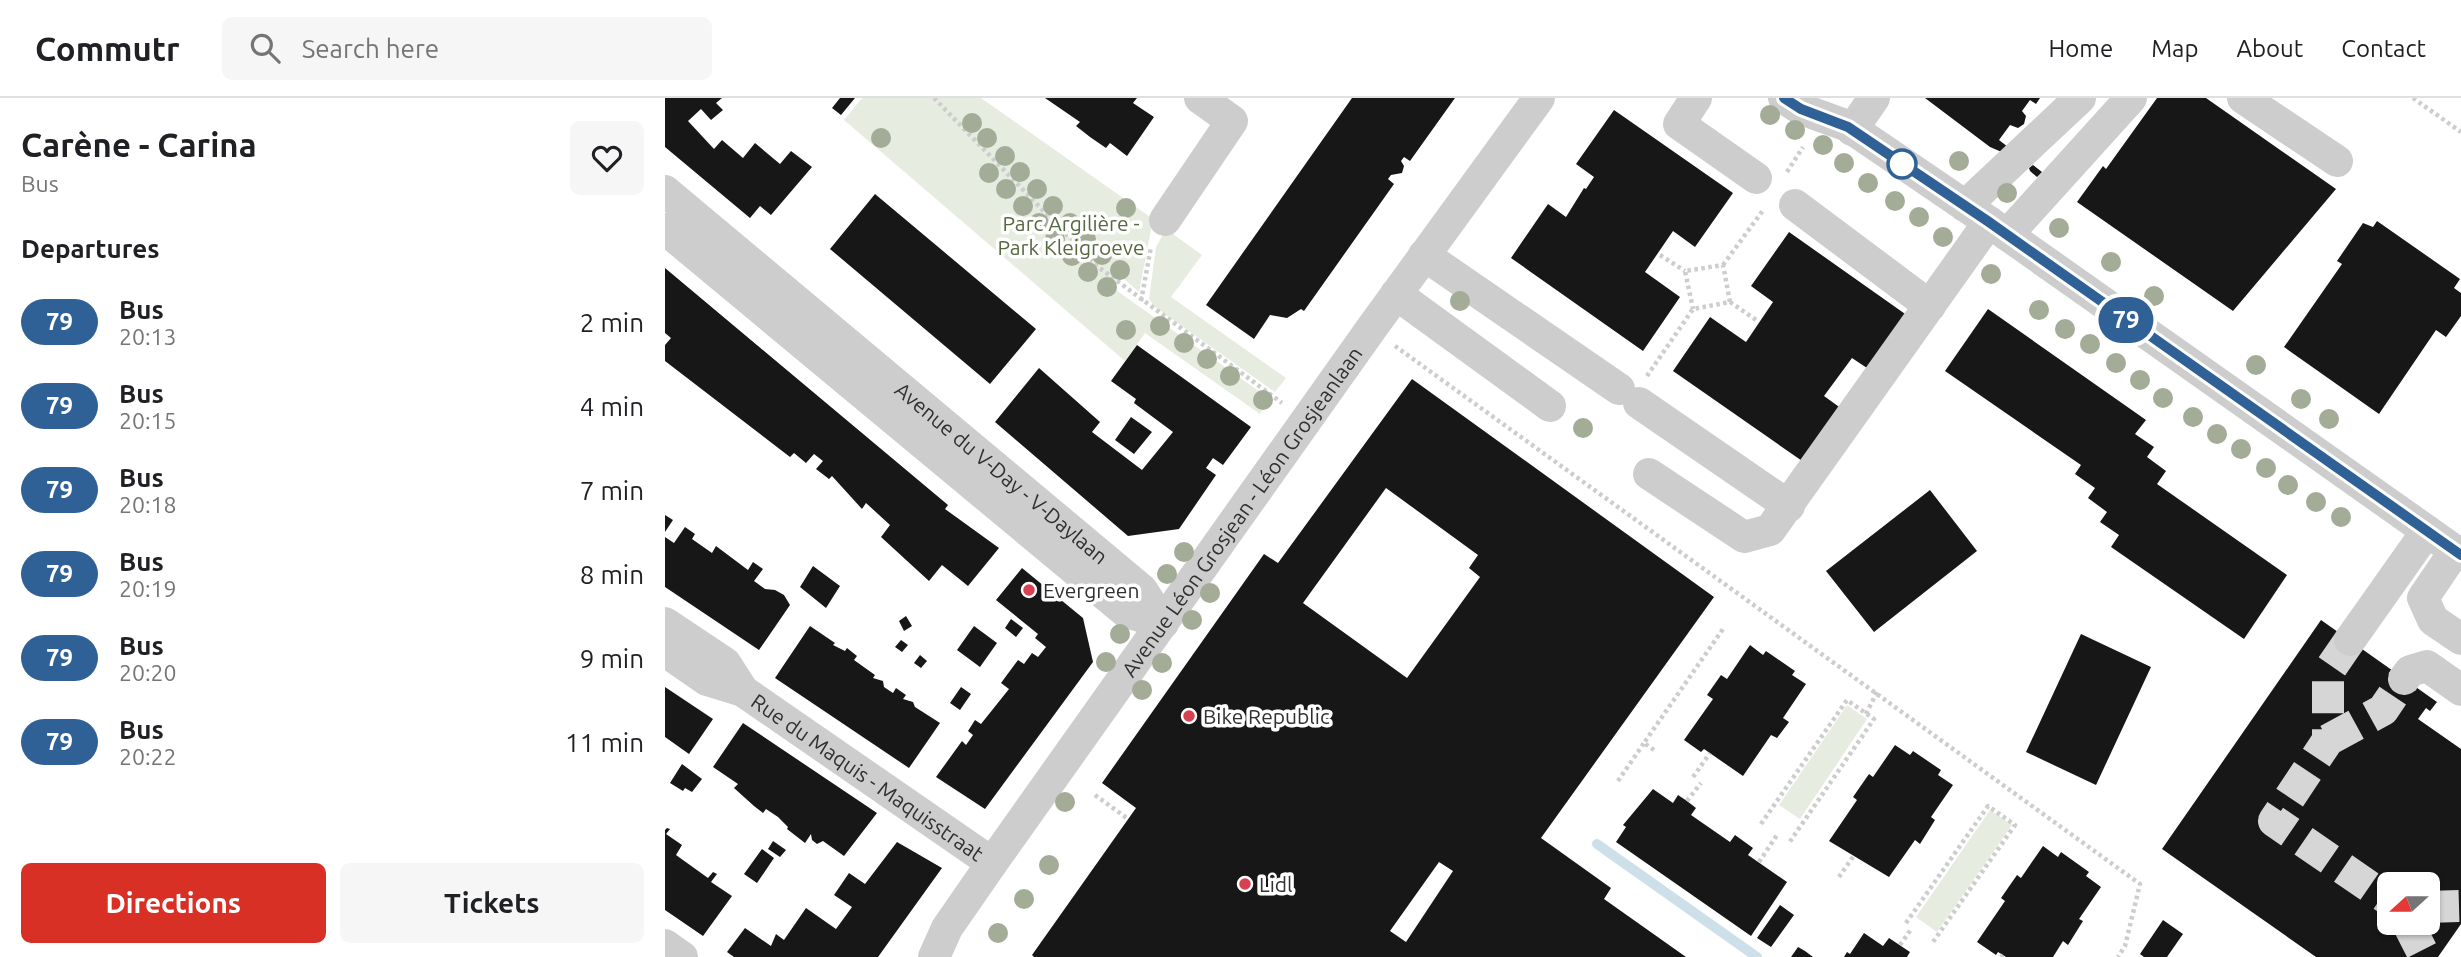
<!DOCTYPE html>
<html lang="en">
<head>
<meta charset="utf-8">
<style>
	body { margin:0; font-family:Ubuntu,sans-serif; background:#f6f6f6; color:#202124; height:100vh; display:flex; flex-direction:column; font-size:26px; white-space:nowrap }
	* { box-sizing:border-box; margin:0 }
	p { font-size:23px; color:#757577 }
	.icon { flex:none; width:38px; height:38px; fill:none; stroke:currentColor; stroke-width:2; stroke-linecap:round; stroke-linejoin:round }
	.map { position:relative; flex:1; overflow:hidden }
	.drawer { display:flex; flex-direction:column; background:#fff; width:665px }
	.drawer>* { flex:none }
	.badge { padding:0 14px; border-radius:23px; font-size:24px; line-height:46px }
	.needle { width:46px; rotate:249deg }
	.controls { position:absolute; left:1712px; top:774px; display:grid; gap:14px }
	.controls a { display:grid; place-items:center; width:63px; height:63px; border-radius:10px; background:#fff; box-shadow:0 2px 5px #0004; font-size:35px }
	.map>.badge { position:absolute; translate:-50% -50%; box-shadow:0 0 0 4px #fff }
	h2 { padding:0 21px; font-size:26px; line-height:63px }
	.round { display:grid; place-items:center; flex:none; width:74px; height:74px; border-radius:10px; background:#f6f6f6 }
	.head { display:flex; align-items:center; justify-content:space-between; height:119px; padding:0 21px }
	h1 { font-size:33px; font-weight:600; line-height:52px }
	.action { display:flex; gap:14px; margin-top:auto; padding:14px 21px }
	.action a { flex:1; height:80px; border-radius:10px; background:#d93025; color:#fff; font-size:28px; font-weight:600; line-height:80px; text-align:center }
	.action a+a { background:#f6f6f6; color:#202124 }
	ul { padding:0; list-style:none }
	li { display:flex; align-items:center; gap:21px; height:84px; padding:0 21px }
	li div { flex:1 }
	li b { display:block; font-size:26px }
	li em { font-style:normal }
	li .badge { min-width:77px; font-weight:700; text-align:center }
	header { display:flex; align-items:center; gap:42px; box-sizing:border-box; height:98px; padding:0 35px; background:#fff; border-bottom:2px solid #e0e0e0 }
	header strong { font-size:33px }
	nav { display:flex; gap:38px; margin-inline-start:auto; font-size:24px }
	.search { width:490px; height:63px; background:#f6f6f6; display:flex; align-items:center; gap:18px; box-sizing:border-box; padding:0 24px; border-radius:10px; color:#757577; font-size:26px }
	main { display:flex; flex:1; min-height:0 }
	.map>svg:first-child { display:block }
	.green { fill:#e6ecdf }
	.lines { fill:none; stroke-linecap:round; stroke-linejoin:round }
	.stream { stroke:#cde0ea; stroke-width:10 }
	.building { fill:#171717; fill-rule:evenodd }
	.minor-tunnel { stroke:#d6d6d6; stroke-width:32; stroke-dasharray:32 16; stroke-linecap:butt }
	.path { stroke:#cdcdcd; stroke-width:4.5; stroke-dasharray:3.5 3.5; stroke-linecap:butt }
	.minor { stroke:#cdcdcd; stroke-width:32 }
	.tree { fill:#a2ac96 }
	.line-casing { stroke:#fff; stroke-width:16 }
	.line { stroke:#306196; stroke-width:10 }
	.stop-dot { fill:#fff; stroke:#306196; stroke-width:3.5 }
	.poi-dot { fill:#d84151; stroke:#fff; stroke-width:2.5 }
	.labels { text-anchor:middle; dominant-baseline:central; stroke-width:7; stroke-linejoin:round; paint-order:stroke }
	.park-label { font-size:21px; fill:#556940; stroke:#fff }
	.street-label { font-size:21px; fill:#303030; stroke:#fff }
	.poi-label { font-size:21px; fill:#303030; stroke:#fff; text-anchor:start }
</style>
</head>
<body>
<header>
<strong>Commutr</strong>
<div class="search"><svg class="icon" aria-label="search" viewBox="0 0 24 24"><circle cx="10" cy="10" r="6"/><path d="M15 15l6 6"/></svg>Search here</div>
<nav><a>Home</a><a>Map</a><a>About</a><a>Contact</a></nav>
</header>
<main>
<section class="drawer">
<div class="head"><div><h1>Carène - Carina</h1><p>Bus</p></div><a class="round"><svg class="icon" aria-label="heart" viewBox="0 0 24 24"><path d="M12 20l-8-8c-3-5 5-10 8-4 3-6 11-1 8 4z"/></svg></a></div>
<h2>Departures</h2>
<ul>
<li><span class="badge" style="background:#306196;color:#fff">79</span><div><b>Bus</b><p>20:13</p></div><em>2 min</em></li>
<li><span class="badge" style="background:#306196;color:#fff">79</span><div><b>Bus</b><p>20:15</p></div><em>4 min</em></li>
<li><span class="badge" style="background:#306196;color:#fff">79</span><div><b>Bus</b><p>20:18</p></div><em>7 min</em></li>
<li><span class="badge" style="background:#306196;color:#fff">79</span><div><b>Bus</b><p>20:19</p></div><em>8 min</em></li>
<li><span class="badge" style="background:#306196;color:#fff">79</span><div><b>Bus</b><p>20:20</p></div><em>9 min</em></li>
<li><span class="badge" style="background:#306196;color:#fff">79</span><div><b>Bus</b><p>20:22</p></div><em>11 min</em></li>
</ul>
<div class="action"><a>Directions</a><a>Tickets</a></div>
</section>
<div class="map">
<svg width="1796" height="859" viewBox="0 0 1796 859">
	<rect width="100%" height="100%" fill="#fff"/>
	<path class="green" d="M197 0H316L488 121 474 194 457 179 448 190 605 301 595 316 480 235 460 263 179 22Z
		M501 131 537 157 506 199 621 280 610 294 490 209 484 201 491 149Z
		M1182 607 1202 621 1135 721 1114 707Z
		M1325 712 1347 727 1272 834 1251 819Z"/>
	<g class="lines">
		<path class="stream" d="M932 746 1092 859"/>
	</g>
	<path class="building" d="M0 0H57L51 5 58 12 46 22 36 11 23 23 49 51 57 42 78 60 90 45 115 66 126 53 147 69 106 117 95 108 85 120 0 49Z
		M175 0H190L176 17 167 10Z
		M380 0H472L468 5 489 19 462 58 445 45 441 50 425 39 411 28 415 24Z
		M687 0H790L745 63 739 59 736 63 739 68 737 75 726 77 723 81 729 86 639 213 636 211 622 220 605 217 589 241 541 207Z
		M1260 0H1375L1371 6 1365 2 1357 13 1361 18 1359 26 1353 30 1345 27 1334 42 1343 49 1339 55 1325 49Z
		M1492 0H1541L1671 91 1568 213 1412 104 1438 68 1441 71Z
		M949 12 1068 95 1030 149 1008 133 980 174 1015 199 978 253 846 160 883 106 901 119 919 90 921 91 929 79 911 66Z
		M1368 67 1377 74 1372 79 1365 73 1364 70Z
		M210 96 371 231 325 286 165 151Z
		M1712 123 1795 181 1789 190 1796 195V218L1781 239 1771 232 1714 316 1619 249 1677 166 1672 163 1698 125 1708 129Z
		M1124 134 1243 218 1205 272 1187 260 1159 298 1177 311 1140 365 1008 273 1045 219 1081 244 1108 204 1086 188Z
		M0 170 283 407 280 411 334 450 303 488 277 467 264 483 216 439 225 427 201 405 197 411 167 378 164 381 151 371 158 363 149 356 141 365 129 355 125 359 0 263V247L6 240 0 235Z
		M1323 211 1481 322 1470 336 1489 349 1482 359 1501 373 1492 386 1622 477 1579 541 1446 449 1454 437 1435 424 1442 414 1423 400 1430 390 1410 376 1416 367 1280 273Z
		M472 247 586 329 558 367 548 360 541 370 551 377 514 431 463 438 330 324 374 270 435 324 427 334 477 372 508 334 469 305 471 301 446 283Z
		M747 281 1049 499 876 740 946 790 939 801 1021 859H369L367 857 471 710 437 685 599 456 613 465ZM721 390 813 457 804 470 815 479 742 580 638 505ZM774 764 788 773 741 844 725 833Z
		M466 319 487 334 469 356 450 342Z
		M1265 392 1312 453 1209 534 1161 473Z
		M0 417 8 422 0 434Z
		M20 429 30 436 27 441 47 455 51 448 83 472 88 464 98 471 89 483 100 491 110 492 119 497 125 507 94 552 0 489V439L9 445Z
		M148 468 175 488 161 510 135 489Z
		M357 470 418 520 428 564 320 711 271 679 297 643 301 647 308 637 303 633 310 622 316 626 344 591 336 585 353 562 359 566 367 555 373 559 381 549 370 540 373 536 331 502Z
		M241 518 247 528 239 533 234 523Z
		M346 521 358 530 351 539 340 530Z
		M1656 522 1772 604 1765 613 1761 610 1753 621 1796 651V826L1773 859H1651L1497 751ZM1724 786H1762V824H1724Z
		M145 528 170 545 168 547 180 553 182 550 192 558 189 562 210 577 208 580 218 583 219 589 228 595 231 590 241 597 238 601 248 604 250 609 275 625 244 670 110 580Z
		M309 528 332 545 315 569 292 552Z
		M1416 536 1486 569 1431 687 1361 654Z
		M236 542 243 547 237 554 230 549Z
		M1085 547 1098 557 1101 553 1130 573 1127 577 1141 586 1118 620 1124 624 1112 640 1106 637 1078 678 1039 651 1036 654 1019 642 1048 601 1042 597 1056 577 1062 581Z
		M255 557 262 563 256 570 249 565Z
		M0 589 48 621 24 656 0 639Z
		M296 589 306 596 295 612 285 605Z
		M78 625 212 715 179 758 158 743 152 746 147 742 146 736 140 745 122 731 123 729 113 719 101 711 98 715 89 708 69 690 73 686 48 669Z
		M1230 647 1245 657 1248 653 1276 672 1273 677 1288 687 1266 719 1270 722 1255 746 1250 742 1224 779 1164 743 1192 702 1188 699 1204 676 1208 679Z
		M17 666 37 681 27 694 20 690 18 693 5 685Z
		M988 691 1008 705 1013 697 1022 703 1031 710 1026 717 1065 744 1070 737 1088 750 1083 757 1122 784 1086 838 951 744 961 729 958 727Z
		M2 730 5 731 1 736 17 747 11 757 43 780 48 774 52 776 46 784 67 798 38 838 0 812V732Z
		M108 743 121 752 115 759 103 751Z
		M232 744 277 770 213 859H69L62 854 80 830 106 848 111 836 119 842 141 810 171 831 187 809 169 797 184 775 200 786Z
		M1378 748 1393 759 1396 754 1424 774 1421 778 1436 789 1414 821 1418 823 1403 847 1398 843 1388 859H1341L1333 854 1331 857 1312 844 1340 803 1336 800 1352 777 1356 780Z
		M97 751 109 760 92 785 79 776Z
		M1115 807 1129 817 1106 849 1092 840Z
		M1498 822 1518 836 1502 859H1479L1475 856Z
		M1199 835 1218 848 1224 840 1245 854 1242 859H1179L1182 854 1185 856Z
		M1133 849 1140 853 1148 859H1126Z"/>
	<g class="lines">
		<path class="minor-tunnel" d="M1685 542 1663 574V642L1609 723 1724 802
			M1663 642 1718 612 1739 581
			M1762 809 1796 808
			M1742 824 1760 859"/>
		<path class="path" d="M269 0 432 168 617 305
			M1748 0 1796 34
			M1122 74 1138 49
			M995 157 1020 173
			M1058 167 1099 111
			M476 203 486 149
			M1065 204 1094 224
			M730 248 1475 786 1460 848 1453 859
			M982 278 1028 211 1065 204 1058 167 1020 173 1028 211
			M1201 616 1212 594
			M989 652 979 645 1058 531
			M1028 679 1045 655
			M953 683 979 645
			M430 697 463 721
			M1022 703 1036 685
			M1096 726 1182 602 1209 621 1124 745
			M1094 764 1112 737
			M1174 779 1190 756
			M1241 825 1323 708 1350 727 1268 844
			M1235 847 1247 830
			M1336 859 1338 857"/>
		<g class="minor">
			<path d="M1031 0 1014 26 1091 80"/>
			<path d="M1119 0 1136 11 1183 28 1324 124 1796 457"/>
			<path d="M1578 0 1672 63"/>
			<path d="M1187 32 1209 0"/>
			<path id="s1" d="M0 93 477 492 498 525"/>
			<path d="M1130 107 1265 208"/>
			<path d="M1300 108 1415 0"/>
			<path d="M500 122 567 23 535 0"/>
			<path d="M0 131 461 514 498 525"/>
			<path d="M1342 137 1466 0"/>
			<path d="M759 157 954 291"/>
			<path d="M731 196 885 308"/>
			<path d="M974 305 1124 408"/>
			<path d="M984 376 1079 439 1105 432 1324 124"/>
			<path d="M1790 453 1758 500 1768 522 1796 541"/>
			<path d="M0 525 60 565 78 593"/>
			<path d="M1685 542 1762 433"/>
			<path id="s2" d="M0 553 42 582 78 593 327 765"/>
			<path d="M1739 581 1745 573 1762 568 1796 592"/>
			<path d="M0 847 17 859"/>
			<path id="s3" d="M269 859 282 830 327 765 706 231 874 0"/>
		</g>
	</g>
	<g class="tree">
		<circle cx="1105" cy="17" r="10"/>
		<circle cx="307" cy="25" r="10"/>
		<circle cx="1130" cy="32" r="10"/>
		<circle cx="216" cy="40" r="10"/>
		<circle cx="322" cy="40" r="10"/>
		<circle cx="1158" cy="47" r="10"/>
		<circle cx="340" cy="58" r="10"/>
		<circle cx="1294" cy="63" r="10"/>
		<circle cx="1179" cy="65" r="10"/>
		<circle cx="355" cy="74" r="10"/>
		<circle cx="324" cy="75" r="10"/>
		<circle cx="1203" cy="85" r="10"/>
		<circle cx="341" cy="91" r="10"/>
		<circle cx="372" cy="91" r="10"/>
		<circle cx="1342" cy="95" r="10"/>
		<circle cx="1230" cy="103" r="10"/>
		<circle cx="358" cy="108" r="10"/>
		<circle cx="388" cy="108" r="10"/>
		<circle cx="461" cy="110" r="10"/>
		<circle cx="1254" cy="119" r="10"/>
		<circle cx="374" cy="125" r="10"/>
		<circle cx="405" cy="125" r="10"/>
		<circle cx="1394" cy="130" r="10"/>
		<circle cx="1278" cy="139" r="10"/>
		<circle cx="390" cy="141" r="10"/>
		<circle cx="421" cy="141" r="10"/>
		<circle cx="437" cy="157" r="10"/>
		<circle cx="407" cy="158" r="10"/>
		<circle cx="1446" cy="164" r="10"/>
		<circle cx="455" cy="172" r="10"/>
		<circle cx="423" cy="174" r="10"/>
		<circle cx="1326" cy="176" r="10"/>
		<circle cx="442" cy="189" r="10"/>
		<circle cx="1489" cy="198" r="10"/>
		<circle cx="795" cy="203" r="10"/>
		<circle cx="1374" cy="212" r="10"/>
		<circle cx="495" cy="228" r="10"/>
		<circle cx="1400" cy="231" r="10"/>
		<circle cx="461" cy="232" r="10"/>
		<circle cx="519" cy="245" r="10"/>
		<circle cx="1425" cy="246" r="10"/>
		<circle cx="542" cy="261" r="10"/>
		<circle cx="1451" cy="265" r="10"/>
		<circle cx="1591" cy="267" r="10"/>
		<circle cx="565" cy="278" r="10"/>
		<circle cx="1475" cy="282" r="10"/>
		<circle cx="1498" cy="300" r="10"/>
		<circle cx="1636" cy="301" r="10"/>
		<circle cx="598" cy="302" r="10"/>
		<circle cx="1528" cy="319" r="10"/>
		<circle cx="1664" cy="321" r="10"/>
		<circle cx="918" cy="330" r="10"/>
		<circle cx="1552" cy="336" r="10"/>
		<circle cx="1576" cy="351" r="10"/>
		<circle cx="1601" cy="370" r="10"/>
		<circle cx="1623" cy="387" r="10"/>
		<circle cx="1651" cy="404" r="10"/>
		<circle cx="1676" cy="419" r="10"/>
		<circle cx="519" cy="454" r="10"/>
		<circle cx="502" cy="476" r="10"/>
		<circle cx="545" cy="495" r="10"/>
		<circle cx="527" cy="522" r="10"/>
		<circle cx="455" cy="536" r="10"/>
		<circle cx="441" cy="564" r="10"/>
		<circle cx="497" cy="565" r="10"/>
		<circle cx="477" cy="592" r="10"/>
		<circle cx="400" cy="704" r="10"/>
		<circle cx="384" cy="767" r="10"/>
		<circle cx="359" cy="801" r="10"/>
		<circle cx="333" cy="835" r="10"/>
	</g>
	<g class="lines">
		<defs>
			<path id="line" d="M1119 0 1136 11 1183 29 1324 124 1796 457"/>
		</defs>
		<use href="#line" class="line-casing"/>
		<use href="#line" class="line"/>
	</g>
	<circle class="stop-dot" cx="1237" cy="66" r="14"/>
	<g class="poi-dot">
		<circle cx="364" cy="492" r="7"/>
		<circle cx="524" cy="618" r="7"/>
		<circle cx="580" cy="786" r="7"/>
	</g>
	<g class="labels">
		<g class="park-label">
			<text x="406" y="125">Parc Argilière -<tspan x="406" dy="24">Park Kleigroeve</tspan></text>
		</g>
		<g class="street-label">
			<text stroke="none"><textPath href="#s1" startOffset="439">Avenue du V-Day - V-Daylaan</textPath></text>
			<text stroke="none"><textPath href="#s3" startOffset="542">Avenue Léon Grosjean - Léon Grosjeanlaan</textPath></text>
			<text stroke="none"><textPath href="#s2" startOffset="240">Rue du Maquis - Maquisstraat</textPath></text>
		</g>
		<g class="poi-label">
			<text x="378" y="492">Evergreen</text>
			<text x="538" y="618">Bike Republic</text>
			<text x="594" y="786">Lidl</text>
		</g>
	</g>
</svg>
<div class="controls">
<a><svg class="needle" viewBox="-14 -14 28 28"><path d="M0-13l5 13h-10z" fill="#e53935"/><path d="M0 13l5-13h-10z" fill="#757577"/></svg></a>
</div>
<b class="badge" style="left:1461px;top:222px;background:#306196;color:#fff">79</b>
</div>
</main>
</body>
</html>
